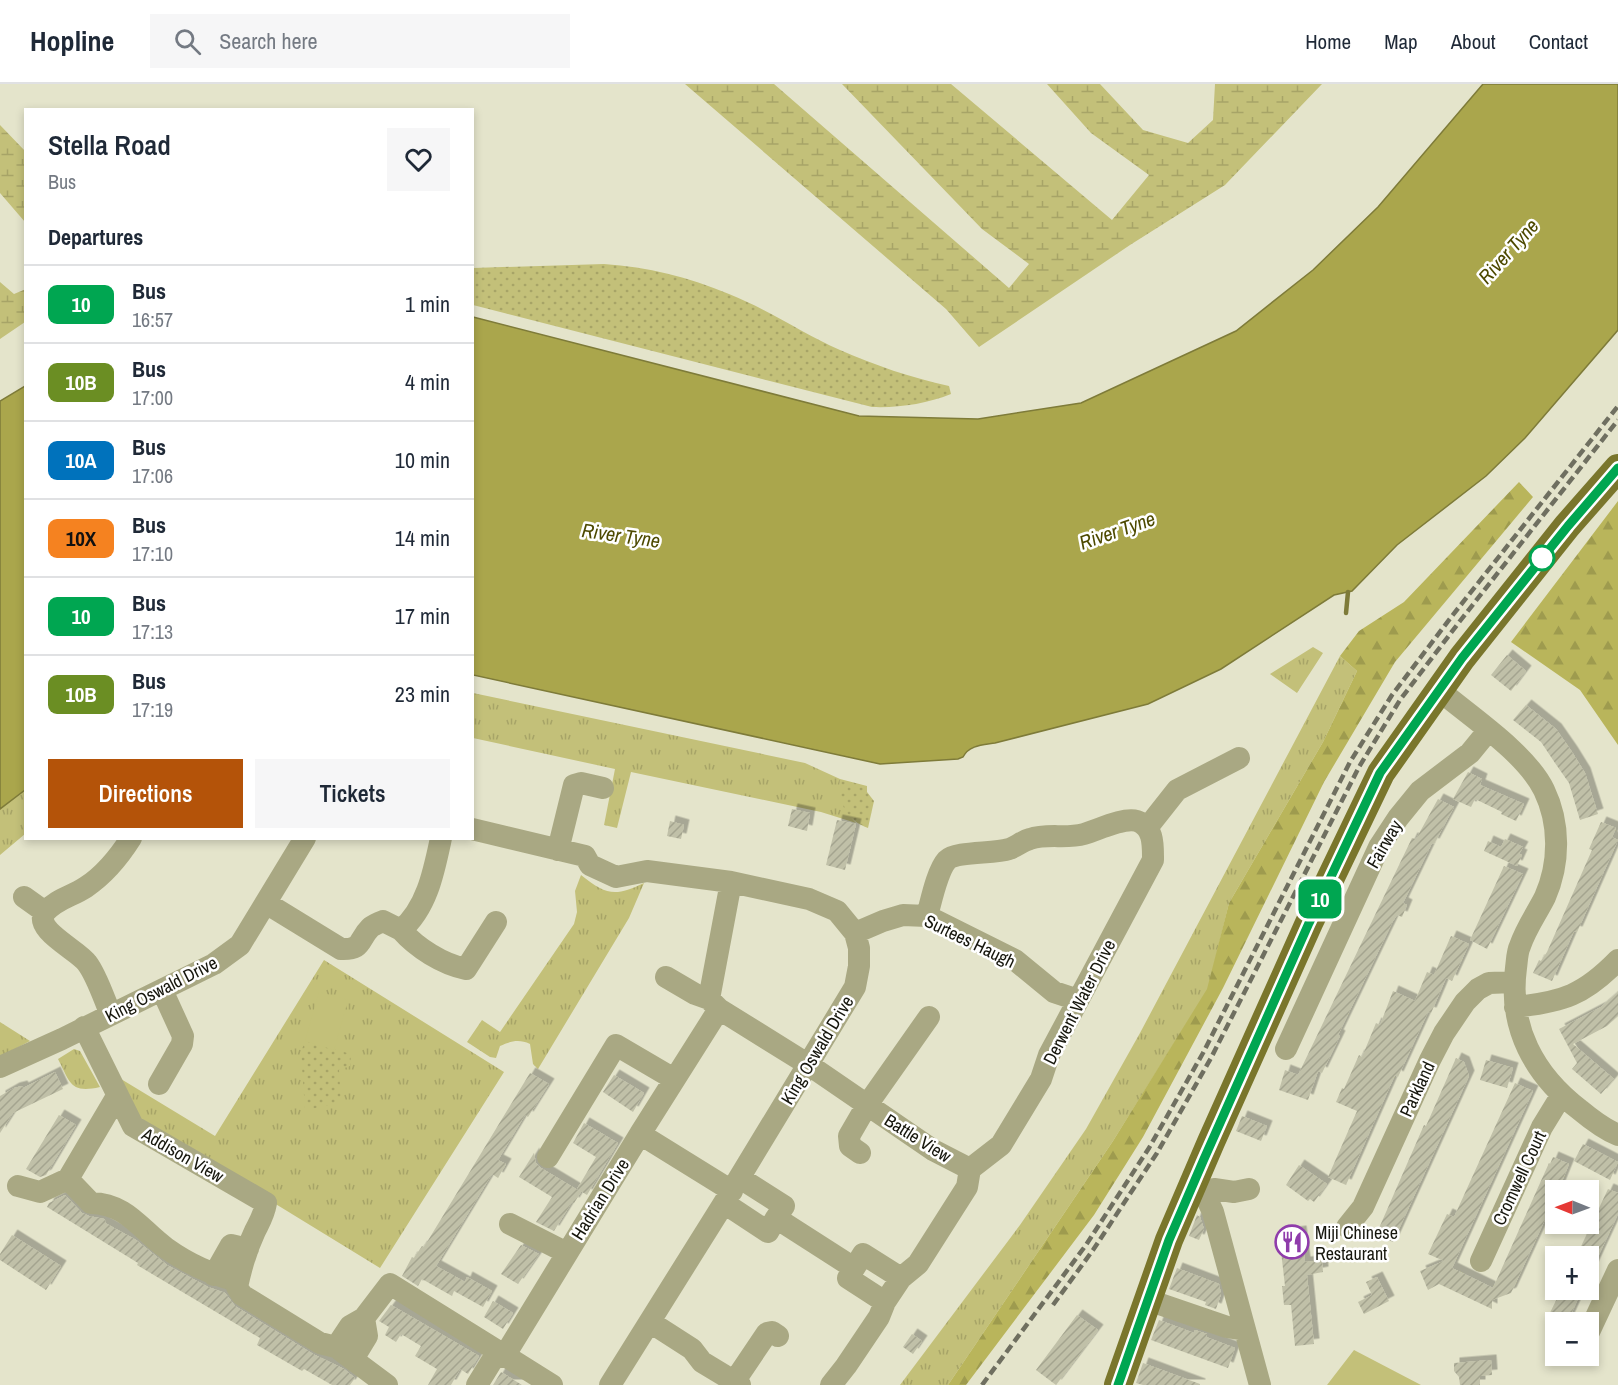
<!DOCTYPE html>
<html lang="en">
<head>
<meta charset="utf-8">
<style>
	body { margin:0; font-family:"Archivo Narrow",sans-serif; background:#f6f6f7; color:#1f2937; height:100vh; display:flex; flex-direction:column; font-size:22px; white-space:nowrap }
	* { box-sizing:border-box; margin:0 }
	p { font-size:20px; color:#747a83 }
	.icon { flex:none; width:33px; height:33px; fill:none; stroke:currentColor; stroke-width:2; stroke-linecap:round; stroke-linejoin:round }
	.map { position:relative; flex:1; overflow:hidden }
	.drawer { position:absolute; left:24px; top:24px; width:450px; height:732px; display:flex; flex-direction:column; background:#fff; border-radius:0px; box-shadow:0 3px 9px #0003 }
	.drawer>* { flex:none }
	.badge { padding:0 12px; border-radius:9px; font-size:21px; line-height:39px }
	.needle { width:39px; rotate:271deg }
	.controls { position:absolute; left:1545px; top:1096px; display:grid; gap:12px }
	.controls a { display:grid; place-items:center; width:54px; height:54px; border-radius:0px; background:#fff; box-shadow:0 3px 9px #0003; font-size:30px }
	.map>.badge { position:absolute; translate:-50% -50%; box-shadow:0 0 0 3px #fff }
	h2 { padding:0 24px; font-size:22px; line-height:54px }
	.round { display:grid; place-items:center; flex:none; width:63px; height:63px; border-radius:0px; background:#f6f6f7 }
	.summary { display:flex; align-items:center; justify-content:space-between; height:102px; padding:0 24px }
	h1 { font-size:28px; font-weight:600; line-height:45px }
	.cta { display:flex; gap:12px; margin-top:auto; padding:12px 24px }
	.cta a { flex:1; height:69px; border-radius:0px; background:#b45309; color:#fff; font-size:24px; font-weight:600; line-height:69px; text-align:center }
	.cta a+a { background:#f6f6f7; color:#1f2937 }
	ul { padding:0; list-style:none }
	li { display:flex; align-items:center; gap:18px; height:78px; padding:0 24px; border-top:2px solid #e0e1e3 }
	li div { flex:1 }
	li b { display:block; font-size:22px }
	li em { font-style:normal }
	li .badge { min-width:66px; font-weight:700; text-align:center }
	header { display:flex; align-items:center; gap:36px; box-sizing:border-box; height:84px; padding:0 30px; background:#fff; border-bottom:2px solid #e0e1e3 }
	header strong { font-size:28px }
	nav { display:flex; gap:33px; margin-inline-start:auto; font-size:21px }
	.search { width:420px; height:54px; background:#f6f6f7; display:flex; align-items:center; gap:15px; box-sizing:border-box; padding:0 21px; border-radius:0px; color:#747a83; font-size:22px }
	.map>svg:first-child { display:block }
	.grass { fill:url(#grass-tufts) }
	.forest { fill:url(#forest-firs) }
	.wetland { fill:url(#wetland-marsh) }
	.park { fill:url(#park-dots) }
	.garden { fill:#c3c079 }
	.water { fill:#aaa64c; stroke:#7e7b39; stroke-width:1.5 }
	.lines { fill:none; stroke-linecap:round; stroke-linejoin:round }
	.stream { stroke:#7e7b39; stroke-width:4.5 }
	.building { fill:url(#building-hatch); filter:url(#shadow) }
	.minor { stroke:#a9a883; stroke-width:22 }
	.major { stroke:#7a762c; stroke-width:28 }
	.rail { stroke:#6f6f60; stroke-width:4.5; stroke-dasharray:9 4.5; stroke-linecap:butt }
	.line-casing { stroke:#fff; stroke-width:14 }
	.line { stroke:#00a651; stroke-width:9 }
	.stop-dot { fill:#fff; stroke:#00a651; stroke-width:3 }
	.labels { text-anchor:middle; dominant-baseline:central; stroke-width:5; stroke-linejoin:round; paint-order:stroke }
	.street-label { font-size:18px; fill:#16160d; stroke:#fff }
	.poi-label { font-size:18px; fill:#16160d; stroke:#fff; text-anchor:start }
	.water-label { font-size:20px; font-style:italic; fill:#4d4900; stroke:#fff }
</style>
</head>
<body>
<header>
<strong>Hopline</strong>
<div class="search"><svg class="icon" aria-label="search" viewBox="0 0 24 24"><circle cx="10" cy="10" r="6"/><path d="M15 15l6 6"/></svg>Search here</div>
<nav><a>Home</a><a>Map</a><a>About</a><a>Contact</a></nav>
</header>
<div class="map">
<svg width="1618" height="1301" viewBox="0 0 1618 1301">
	<defs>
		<pattern id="grass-tufts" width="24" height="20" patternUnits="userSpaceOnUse" patternTransform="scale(1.5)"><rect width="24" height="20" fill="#c3c079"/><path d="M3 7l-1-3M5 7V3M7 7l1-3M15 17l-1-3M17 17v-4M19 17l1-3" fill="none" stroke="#a7a467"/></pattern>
		<pattern id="forest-firs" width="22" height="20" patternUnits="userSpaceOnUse" patternTransform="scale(1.5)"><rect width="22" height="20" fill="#b9b55b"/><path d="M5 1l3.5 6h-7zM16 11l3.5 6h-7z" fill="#9e9b4e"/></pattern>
		<pattern id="wetland-marsh" width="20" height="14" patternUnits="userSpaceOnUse" patternTransform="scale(1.5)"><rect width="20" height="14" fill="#c3c079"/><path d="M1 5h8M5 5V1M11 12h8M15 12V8" fill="none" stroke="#a7a467"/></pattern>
		<pattern id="park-dots" width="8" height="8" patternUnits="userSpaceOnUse" patternTransform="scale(1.5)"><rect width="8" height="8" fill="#c3c079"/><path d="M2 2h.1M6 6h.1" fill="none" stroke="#a7a467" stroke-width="1.8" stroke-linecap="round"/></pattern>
		<pattern id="building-hatch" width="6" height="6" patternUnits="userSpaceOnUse" patternTransform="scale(1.5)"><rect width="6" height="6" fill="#c0c0a8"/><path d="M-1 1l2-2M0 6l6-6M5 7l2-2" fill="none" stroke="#a4a48f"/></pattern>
		<filter id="shadow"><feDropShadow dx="5.5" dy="-5.5" stdDeviation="0" flood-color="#0004"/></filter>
	</defs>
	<rect width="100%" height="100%" fill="#e4e4cb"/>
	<path class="grass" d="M1313 563 1323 569 1297 609 1270 590Z
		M1340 572 1357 587 1323 658 1229 819 1208 905 1113 1057 948 1301H900L1020 1141 1086 1045 1140 949Z
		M473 609 805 679 840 695C839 712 844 726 856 739L821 728 631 688 617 744 604 741 615 685 473 654Z
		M25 706V750L0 771V725Z
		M581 791C606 811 615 813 644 799L629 834 538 985 533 980 530 960C519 955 511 957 500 962L496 974 490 973 467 958 482 936 500 948 574 840 577 828 575 807Z
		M324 876 504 988 380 1184 135 1034 121 995 215 1052Z
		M0 938 30 957 0 973Z
		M74 965 80 967 100 1003C70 1010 70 998 58 975Z"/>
	<path class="forest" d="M1519 398 1533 413 1395 578 1324 698 1223 904 1143 1053 1094 1131 966 1301H948L1113 1057 1207 905 1229 819 1323 658 1357 587 1340 572 1359 547 1404 518Z
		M1618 417V661L1580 606 1511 558Z"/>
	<path class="wetland" d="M685 0H774L1009 204 1029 180 982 145 842 0H951L1112 136 1149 91 1091 49 1047 0H1100L1143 46 1188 59 1213 36 1215 0H1322L1225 101 1130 161 979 263 946 225Z
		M0 41 25 67V138L0 109Z
		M0 198 14 210 26 205 25 238 0 255Z"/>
	<path class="park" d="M604 180C648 183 688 193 729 210 767 225 802 249 840 266 874 281 912 294 949 302L951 310C926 320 899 324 872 323L473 221V184Z
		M840 695 867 702V708L874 717 868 744C845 735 838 718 840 695Z
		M305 957 351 970 350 982 339 986 341 1019 305 1026 301 968Z"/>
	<path class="garden" d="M319 908 348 916 334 966 305 957Z
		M1354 1266 1421 1301H1327Z"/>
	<path class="water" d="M1483 0H1618V246L1525 354 1486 392 1397 461 1352 507 1334 511 1221 585 1148 620 995 659C983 661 969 661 963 673L958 675 880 680 473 591V233L859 332 978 335 1081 319 1236 247 1313 186 1378 123Z
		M25 302V706L0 725V317Z"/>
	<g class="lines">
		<path class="stream" d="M1346 529 1348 508"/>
	</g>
	<path class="building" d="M1507 571 1526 587 1511 607 1491 591Z
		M1526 621 1556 645 1572 668 1585 689 1598 730 1580 736 1569 699 1555 679 1541 658 1513 636Z
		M1468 688 1482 695 1480 701 1524 720 1516 737 1501 730 1502 728 1475 715 1471 723 1453 715Z
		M1438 715 1454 723 1434 760 1432 759 1403 819 1407 821 1402 833 1397 831 1393 837 1338 951 1340 952 1322 989 1318 987 1308 1016 1279 1006 1285 986 1298 991 1412 754 1416 755Z
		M792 725 810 729 807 747 788 742Z
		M837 736 856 740 845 786 826 781Z
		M670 737 684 741 681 755 667 752Z
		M1601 738 1616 744 1612 753 1618 756 1577 848 1574 847 1552 897 1533 889 1539 876 1541 877 1547 868 1592 766 1589 765Z
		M1505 755 1523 763 1519 770 1522 771 1517 782 1484 767 1488 757 1501 763Z
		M1504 782 1523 790 1487 865 1470 856Z
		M1451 852 1469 860 1452 897 1446 894 1431 929 1428 928 1398 993 1395 991 1346 1101 1328 1093 1357 1027 1336 1018 1342 1004 1344 1005 1359 971 1362 973 1376 939 1380 941 1393 907 1415 917 1427 888 1434 891Z
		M1618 908V932L1607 942 1573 960 1614 995 1601 1010 1572 985 1577 979 1559 945 1601 923Z
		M1456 974 1464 978 1469 992 1393 1158 1376 1151 1424 1041 1426 1042Z
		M1486 976 1513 984 1507 1004 1480 996Z
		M55 988 63 1005 13 1029 0 1049V1012L14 1004 22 1002 23 1004Z
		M530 989 549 1000 528 1033 525 1031 498 1076 506 1080 498 1094 492 1090 436 1182 465 1198 467 1193 492 1207 483 1223 454 1207 452 1212 422 1195 418 1202 402 1192 412 1173 414 1174 422 1162 424 1163Z
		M614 991 644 1009 633 1028 603 1008Z
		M1515 999 1533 1007 1452 1184 1493 1204 1549 1079 1550 1080 1553 1073 1569 1080 1558 1107H1556V1112L1511 1209 1492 1216V1225L1439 1200 1428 1206 1420 1187 1444 1177 1428 1170 1447 1130 1454 1133Z
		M59 1031 76 1041 46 1091 40 1093 26 1085Z
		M1242 1032 1267 1042 1261 1057 1236 1047Z
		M584 1039 618 1059 587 1111 577 1105 596 1073 573 1059Z
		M1583 1060 1618 1078 1610 1096 1574 1077Z
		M534 1069 536 1079 541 1084 581 1108 574 1119 572 1118 554 1147 536 1138 552 1113 519 1093Z
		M1299 1081 1327 1100 1314 1118 1310 1115 1308 1117 1286 1101Z
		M1608 1105 1618 1109V1130L1588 1194V1173H1576Z
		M65 1111 82 1129 89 1132 104 1135 106 1137 105 1139 136 1156 167 1181 208 1203 225 1209 235 1222 313 1270 344 1285 355 1294 350 1301H332L304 1285 302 1287 257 1261 260 1254 137 1181 138 1179 47 1123 49 1119Z
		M1197 1131 1200 1133 1204 1145 1199 1156 1189 1152Z
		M1301 1147 1305 1178 1322 1176 1323 1188 1307 1191 1314 1260 1295 1262 1291 1221H1284L1282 1202H1285L1279 1150Z
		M12 1151 61 1182 46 1206 0 1176V1170Z
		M521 1161 539 1170 518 1200 501 1190Z
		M1177 1184 1219 1200 1221 1210 1216 1225 1205 1221 1206 1218 1169 1205Z
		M1377 1193 1389 1217 1364 1230 1358 1218 1372 1211 1366 1198Z
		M1561 1206H1582L1567 1239H1560L1548 1233Z
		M493 1217 513 1229 503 1245 484 1233Z
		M391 1221 479 1272 468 1290 460 1285 451 1301H428L437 1285 415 1272 421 1262 401 1250 396 1258 385 1251 389 1243 379 1237Z
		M1077 1231 1098 1246 1056 1301 1036 1286Z
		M1159 1236 1194 1249 1195 1246 1207 1250 1206 1253 1235 1264 1228 1284 1151 1256Z
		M912 1250 922 1257 913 1270 903 1263Z
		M1491 1276 1492 1291 1480 1292V1301H1460L1459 1293 1454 1287V1279Z
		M1143 1279 1200 1300V1301H1143L1136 1299Z
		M501 1288 522 1301H493Z"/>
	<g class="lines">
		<path class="minor" d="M1439 606C1471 633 1526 669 1544 706 1560 739 1560 779 1545 813 1537 829 1526 844 1520 862 1517 868 1517 877 1516 884 1508 943 1534 991 1580 1026 1592 1036 1604 1045 1618 1051
			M1147 744 1177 706 1239 674
			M472 745 585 772 590 781 616 793 647 787 731 798 809 815 837 827 855 849 859 864V882L855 903 724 1119 610 1301
			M558 766 574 701 581 699 603 704
			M731 798 709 915 719 925 809 981 933 1066 970 1085
			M24 813 45 828C33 846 78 866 87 879 97 892 104 915 111 931
			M266 819 341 865C363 866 358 856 370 844 373 841 379 839 383 837L401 846C427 824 434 787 441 754
			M45 828C58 814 71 813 86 803 104 791 119 773 131 754
			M401 846C417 864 442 880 466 885L496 838
			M855 849 883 837 903 831 927 832 1015 876 1054 908 1078 916
			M666 893 695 910 709 915
			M1515 923C1563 918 1584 911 1618 876
			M84 943 133 1042 266 1119C264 1131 260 1137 255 1147 247 1164 241 1184 237 1203L242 1211 320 1259 336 1263 350 1242 364 1234 390 1200 552 1301
			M1286 965 1379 763 1398 734 1420 707 1470 669 1488 647
			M0 983 62 955 214 880 240 861 305 754
			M159 1000 182 960 183 952 162 906
			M117 1012 68 1095 91 1119C127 1120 139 1144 166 1164 187 1179 213 1191 238 1197
			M640 1050 719 925
			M860 1069 850 1062 849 1052 867 1021 929 933
			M548 1073 616 961 674 995
			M740 1094 784 1122 776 1134 854 1184
			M18 1102 40 1108 68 1095
			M1191 1104 1205 1111 1213 1128 1260 1301
			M1205 1111 1214 1105 1234 1108 1249 1105
			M724 1119 768 1148 776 1134
			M510 1140 567 1169
			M1347 1143 1363 1123 1430 976 1444 949 1465 918 1478 905 1489 899 1514 898
			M1481 1177 1542 1043 1561 1012
			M214 1191 231 1161 248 1165
			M1148 1216 1227 1243 1245 1246
			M885 1218 848 1194 863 1170 901 1194
			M650 1238 692 1265 702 1278 740 1301
			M1588 1250 1618 1186
			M336 1263 387 1301
			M353 1275 367 1252 364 1234
			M734 1298 767 1249 772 1248 778 1252
			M477 1301 493 1275 505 1271 640 1050 732 1107
			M831 1301 846 1282 879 1233 885 1218 901 1194 918 1180 967 1103 970 1085 1001 1061 1041 995 1049 971 1153 776C1153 761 1154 743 1137 737 1123 733 1098 746 1084 750 1066 755 1047 749 1030 755 1022 757 1016 763 1009 765 994 770 956 767 947 776 937 787 931 818 927 832"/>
		<path class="major" d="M1118 1301 1169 1156 1211 1058 1309 839 1381 689 1462 574 1567 442 1618 384"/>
		<path class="rail" d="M1053 1221 1093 1166 1157 1069 1211 974 1359 683 1400 616 1460 537 1618 336
			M982 1301 1086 1161 1149 1064 1203 969 1350 678 1392 611 1452 532 1618 322"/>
	</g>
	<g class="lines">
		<defs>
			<path id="line" d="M1118 1301 1169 1156 1204 1075 1309 839 1380 689 1462 574 1568 442 1618 384"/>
		</defs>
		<use href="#line" class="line-casing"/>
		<use href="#line" class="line"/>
	</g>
	<defs>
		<symbol id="restaurant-ring" viewBox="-11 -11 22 22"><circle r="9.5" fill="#fff" stroke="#8f3cab" stroke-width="1.5"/><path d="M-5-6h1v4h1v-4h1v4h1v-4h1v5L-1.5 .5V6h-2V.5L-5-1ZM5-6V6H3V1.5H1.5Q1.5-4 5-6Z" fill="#8f3cab"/></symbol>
	</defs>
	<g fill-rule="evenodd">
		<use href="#restaurant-ring" x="1273" y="1139" width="38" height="38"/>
	</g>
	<circle class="stop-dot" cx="1542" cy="474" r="12"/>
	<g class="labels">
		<g class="street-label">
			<text transform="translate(1384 760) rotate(-60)">Fairway</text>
			<text transform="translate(970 857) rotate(26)">Surtees Haugh</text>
			<text transform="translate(161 905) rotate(-27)">King Oswald Drive</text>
			<text transform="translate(1079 918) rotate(-63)">Derwent Water Drive</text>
			<text transform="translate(817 966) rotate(-59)">King Oswald Drive</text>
			<text transform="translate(1417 1005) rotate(-65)">Parkland</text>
			<text transform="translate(918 1054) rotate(32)">Battle View</text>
			<text transform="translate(183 1071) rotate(30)">Addison View</text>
			<text transform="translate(1519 1094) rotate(-65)">Cromwell Court</text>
			<text transform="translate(600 1115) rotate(-58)">Hadrian Drive</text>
		</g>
		<g class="poi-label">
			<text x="1315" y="1148">Miji Chinese<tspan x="1315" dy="21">Restaurant</tspan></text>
		</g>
		<g class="water-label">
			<text transform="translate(1508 167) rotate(-48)">River Tyne</text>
			<text transform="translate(1117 446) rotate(-19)">River Tyne</text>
			<text transform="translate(621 451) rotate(8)">River Tyne</text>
		</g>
	</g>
</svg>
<div class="controls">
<a><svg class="needle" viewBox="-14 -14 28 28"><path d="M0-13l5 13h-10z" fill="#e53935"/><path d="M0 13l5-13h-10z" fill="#747a83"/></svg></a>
<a>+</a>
<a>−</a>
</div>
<b class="badge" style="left:1320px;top:815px;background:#00a651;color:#fff">10</b>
<section class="drawer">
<div class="summary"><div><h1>Stella Road</h1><p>Bus</p></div><a class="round"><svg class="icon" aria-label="heart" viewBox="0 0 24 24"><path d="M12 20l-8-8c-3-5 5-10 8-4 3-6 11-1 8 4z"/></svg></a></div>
<h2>Departures</h2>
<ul>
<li><span class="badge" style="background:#00a651;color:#fff">10</span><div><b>Bus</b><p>16:57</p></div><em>1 min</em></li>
<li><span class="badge" style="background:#6b8e23;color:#fff">10B</span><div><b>Bus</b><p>17:00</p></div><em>4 min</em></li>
<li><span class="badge" style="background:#0072bc;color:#fff">10A</span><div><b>Bus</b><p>17:06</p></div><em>10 min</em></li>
<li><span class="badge" style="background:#f58220;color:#111">10X</span><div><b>Bus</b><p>17:10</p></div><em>14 min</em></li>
<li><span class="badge" style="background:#00a651;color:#fff">10</span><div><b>Bus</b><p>17:13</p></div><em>17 min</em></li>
<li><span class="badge" style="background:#6b8e23;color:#fff">10B</span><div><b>Bus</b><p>17:19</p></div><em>23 min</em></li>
</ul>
<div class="cta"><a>Directions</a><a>Tickets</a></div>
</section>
</div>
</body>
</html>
